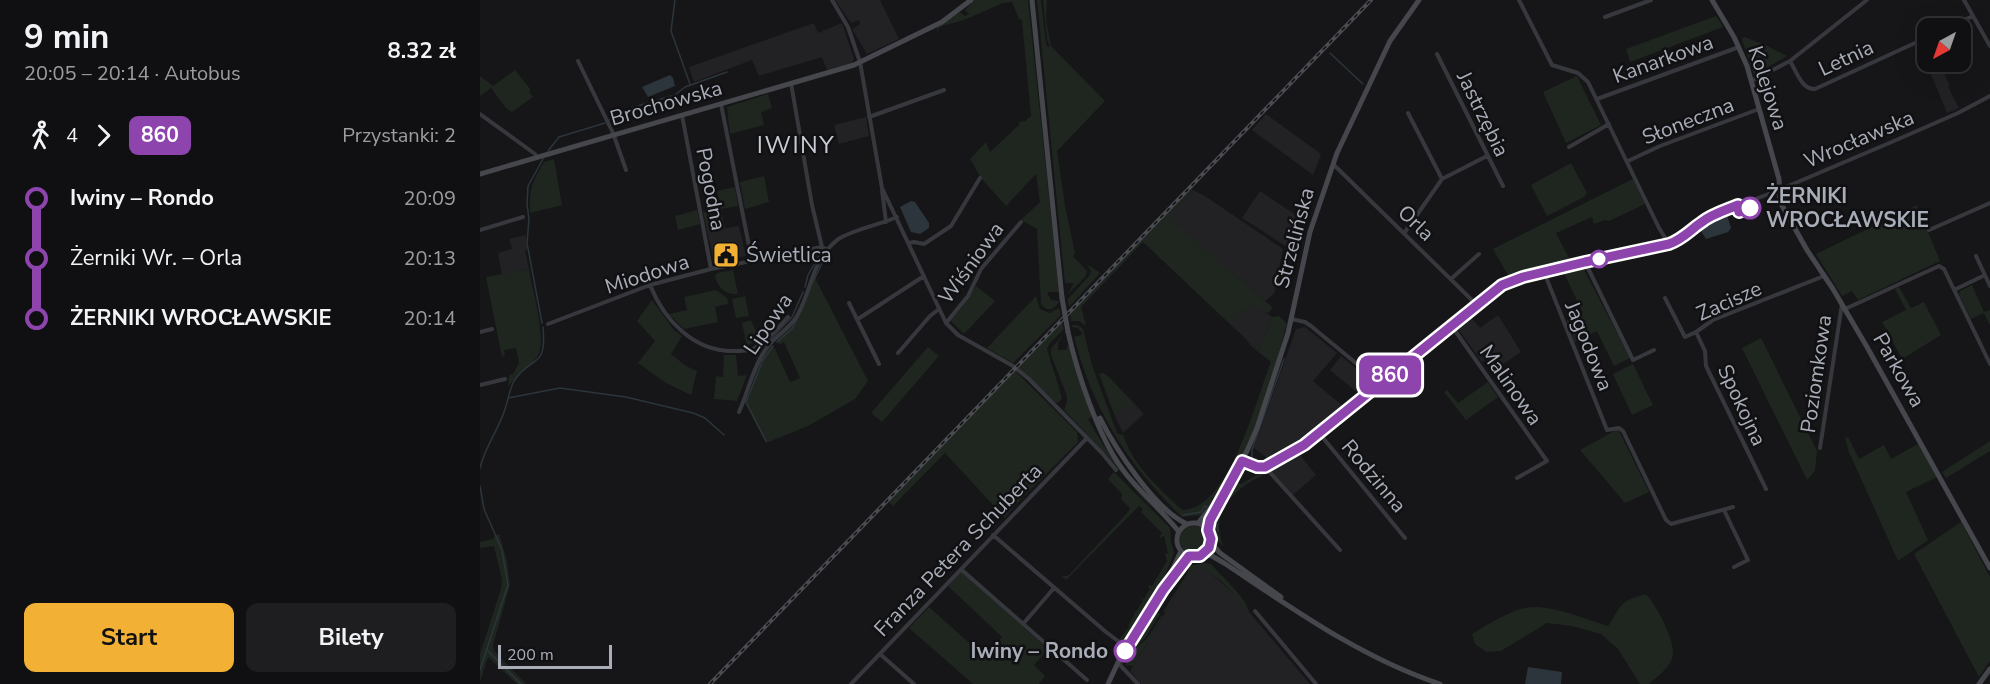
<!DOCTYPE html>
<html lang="pl">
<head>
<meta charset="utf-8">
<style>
	body { margin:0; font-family:"Nunito Sans",sans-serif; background:#1e1e20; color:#f1f3f6; height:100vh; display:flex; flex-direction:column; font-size:22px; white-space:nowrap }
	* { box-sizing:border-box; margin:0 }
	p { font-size:20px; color:#9c9d9f }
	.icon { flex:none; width:33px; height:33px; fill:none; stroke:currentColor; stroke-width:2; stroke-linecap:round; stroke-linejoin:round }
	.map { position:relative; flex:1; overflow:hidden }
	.panel { display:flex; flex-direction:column; background:#101012; width:480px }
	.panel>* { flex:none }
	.badge { padding:0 12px; border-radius:9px; font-size:21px; line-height:39px }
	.needle { width:39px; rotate:220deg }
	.fabs { position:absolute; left:1437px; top:18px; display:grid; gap:12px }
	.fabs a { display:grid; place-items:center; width:54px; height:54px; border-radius:12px; background:#101012; box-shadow:0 6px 24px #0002,0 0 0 2px #303032; font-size:30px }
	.scale { position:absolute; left:18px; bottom:15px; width:114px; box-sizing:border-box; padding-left:6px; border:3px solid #a8adb8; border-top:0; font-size:16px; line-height:21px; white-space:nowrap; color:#a8adb8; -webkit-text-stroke:4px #111113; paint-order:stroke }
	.map>.badge { position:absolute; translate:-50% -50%; box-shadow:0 0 0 3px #fff }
	.legs { display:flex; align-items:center; gap:9px; height:66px; padding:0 24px; font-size:20px }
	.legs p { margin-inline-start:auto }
	.summary { display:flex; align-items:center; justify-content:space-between; height:102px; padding:0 24px }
	h1 { font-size:33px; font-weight:700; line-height:45px }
	.button { display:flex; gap:12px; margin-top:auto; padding:12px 24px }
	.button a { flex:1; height:69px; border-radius:12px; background:#f2b134; color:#111; font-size:24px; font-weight:700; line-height:69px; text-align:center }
	.button a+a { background:#1e1e20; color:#f1f3f6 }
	ul { padding:0 24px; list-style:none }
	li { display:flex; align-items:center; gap:21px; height:60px; font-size:22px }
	li i { display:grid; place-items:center; width:9px; height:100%; margin:0 8px; background:currentColor }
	li i::after { content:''; width:15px; height:15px; margin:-8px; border:4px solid; border-radius:50%; background:#101012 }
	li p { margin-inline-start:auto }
	li:first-child i { background:linear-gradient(#0000 50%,currentColor 0) }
	li:last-child i { background:linear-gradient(currentColor 50%,#0000 0) }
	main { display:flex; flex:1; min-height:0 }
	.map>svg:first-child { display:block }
	.built { fill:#222225 }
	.green { fill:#1e261f }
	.water { fill:#2c353c }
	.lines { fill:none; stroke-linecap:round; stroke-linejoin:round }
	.stream { stroke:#2c353c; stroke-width:1.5 }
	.street { stroke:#37383d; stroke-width:4 }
	.secondary { stroke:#45474d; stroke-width:5 }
	.rail-casing { stroke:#4a4c52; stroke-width:4 }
	.rail { stroke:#111113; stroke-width:1.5; stroke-dasharray:4.5; stroke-linecap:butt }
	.secondary-bridge { stroke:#45474d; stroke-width:5 }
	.line-1-casing { stroke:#fff; stroke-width:14 }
	.line-1 { stroke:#8e44ad; stroke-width:9 }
	.stop-1-dot { fill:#fff; stroke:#8e44ad; stroke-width:3 }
	.labels { text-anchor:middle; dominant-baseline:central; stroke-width:5; stroke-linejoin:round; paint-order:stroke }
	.street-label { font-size:21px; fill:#a8adb8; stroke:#111113 }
	.stop-label { font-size:21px; font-weight:bold; fill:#a8adb8; stroke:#111113; text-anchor:start }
	.poi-label { font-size:21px; fill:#a8adb8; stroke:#111113; text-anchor:start }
	.quarter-label { font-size:24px; letter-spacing:1.5px; fill:#c9ccd4; stroke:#111113 }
</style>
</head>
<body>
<main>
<section class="panel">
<div class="summary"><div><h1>9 min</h1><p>20:05 – 20:14 · Autobus</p></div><b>8.32 zł</b></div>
<div class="legs"><svg class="icon" aria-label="walk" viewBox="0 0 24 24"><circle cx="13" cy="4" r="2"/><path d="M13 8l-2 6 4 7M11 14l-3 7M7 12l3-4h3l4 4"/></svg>4<svg class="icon" aria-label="forward" viewBox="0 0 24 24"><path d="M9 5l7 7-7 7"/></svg><b class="badge" style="background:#8e44ad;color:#fff">860</b><p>Przystanki: 2</p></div>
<ul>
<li><i style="color:#8e44ad"></i><b>Iwiny – Rondo</b><p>20:09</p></li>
<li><i style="color:#8e44ad"></i><span>Żerniki Wr. – Orla</span><p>20:13</p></li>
<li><i style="color:#8e44ad"></i><b>ŻERNIKI WROCŁAWSKIE</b><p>20:14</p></li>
</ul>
<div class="button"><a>Start</a><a>Bilety</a></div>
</section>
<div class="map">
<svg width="1510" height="684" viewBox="0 0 1510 684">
	<rect width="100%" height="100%" fill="#161618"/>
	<path class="built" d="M355 0H400L419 39 387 54 372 29 380 24 379 20 371 23Z
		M334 23 338 33 362 23 374 59 372 63 347 70 342 57 279 76 272 60 214 82 209 67Z
		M1447 41 1448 62H1459L1470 86 1468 87 1479 108 1467 113 1439 45Z
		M786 114 841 154 833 175 772 130Z
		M386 117 389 136 359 144 354 125Z
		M1330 185 1334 195 1306 204 1305 195Z
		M713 190 725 196 803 249 794 294 785 301 687 217Z
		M780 191 820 218 812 250 762 218Z
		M259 226 266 256 234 262 227 231Z
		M46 235 47 250 45 251 49 269 22 275 18 253 32 249 29 239Z
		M775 305 792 317 779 351 752 326 754 316Z
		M1018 315 1041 352 1020 366 1012 355 1002 362 978 329 979 325 990 316 1000 328Z
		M825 327 857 353 833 381 864 407 818 444 789 460 774 448 816 329Z
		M861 356 893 383 879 394 850 370Z
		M651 402 663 414 643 433 634 414 645 408Z
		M819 454 836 475 813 495 791 471Z
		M713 567 726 569 752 592 830 684H661L650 671Z"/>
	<path class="green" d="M494 0H548L579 292H567L571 300 579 301V303L572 309H566L561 304 557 229 541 220 560 202 556 174 526 206 501 178 490 159 506 142 510 152 539 125V122L545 121 551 116 542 20 539 19 532 2 523 3 484 20 462 26 458 29 457 36V27L480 12 485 16 489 14 485 10Z
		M557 0H561L566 44 568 47 570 46 567 40 563 0H567L566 20 571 46 625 101 577 151 585 206 595 253 593 256 607 271 605 277 587 295 594 283H585Z
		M1236 16 1243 27 1150 62 1146 49Z
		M1264 37 1283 44 1307 56 1274 75 1262 39Z
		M35 70 51 90 49 92 53 97 32 112 26 108 11 88 0 96V76L13 86Z
		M1097 76 1121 125 1086 143 1063 92Z
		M288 94 292 108 281 112 284 125 250 134 247 107Z
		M74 159 82 205 50 213C49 190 52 181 64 162Z
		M1091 163 1107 193 1104 197 1067 216 1051 185Z
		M284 176 289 202 265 209 260 182Z
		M1153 179 1165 204 1129 221 1125 220 1114 224 1112 217 1076 233 1090 260 1089 261 1029 277 1013 249Z
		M255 187 258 206 241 209 245 228 227 231 223 212 241 209 237 191Z
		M710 189 713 190 688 217 792 307 790 312 786 313 775 305 755 316 752 326 663 242 601 307 606 326 599 321H591L590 313Z
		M1437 205 1460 261 1378 300 1372 291 1362 296 1336 254Z
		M217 210 220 224 198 230 195 216Z
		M607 264 620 273 589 307 587 300 609 276 611 271Z
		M1102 266 1150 358 1134 366 1117 331 1095 342 1086 321 1103 313 1083 271Z
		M49 269C52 288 68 342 57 357 49 369 36 375 28 387L29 375 33 374 39 363 36 348 24 350 25 356 22 357 6 277Z
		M253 270 258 294C245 295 238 288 235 276L237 273Z
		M334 276 388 381 375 399 328 426 286 443 265 403 280 362 291 345 295 349 310 382 320 378 304 342 299 345 297 340 317 320Z
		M1492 285 1504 312 1510 310V325L1504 313 1491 319 1479 294 1480 291Z
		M496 286 515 301 485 333H483L470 320 483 306Z
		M1419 287 1431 308 1444 302 1461 335 1422 359 1402 322 1426 310 1415 289Z
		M236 290 247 298 248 304 235 307 238 322 204 329 189 314 207 310 204 297Z
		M265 296 269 316 256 318 252 299Z
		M556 296 560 309 570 313 579 308 581 315 533 363 507 348Z
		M172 300 194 330 202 336 191 354 206 366 217 371 211 395 186 383 158 363 175 341 157 321Z
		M799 316 807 324C790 383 776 450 736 498H731L734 501 722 515 702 517C648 465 613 410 594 337L602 335V333L598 328 592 327V325H598L603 329 612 365 637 433 642 435 663 414 651 403 645 408 634 414 619 374 623 373 629 377 664 414 643 434C652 465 679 488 702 510 750 510 776 398 791 362L771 346 764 337 779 351 792 317Z
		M271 320 279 339 267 346 262 323Z
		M582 322 584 329 569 344 567 349 582 398 579 402 576 403 538 367Z
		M584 333 578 343V350H586L588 344 612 417 608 419C630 459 657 494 690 526L663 499 624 452 584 410 587 402V396L571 355V349Z
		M1281 338 1337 451 1335 471 1327 480 1262 348Z
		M448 347 459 356 402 422 391 413Z
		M244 355H256L258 376 267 375 257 401 234 399 236 376 243 377Z
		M1153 364 1173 405 1152 415 1133 374Z
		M534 370 597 432 598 442 535 505 525 518 465 453 413 506 408 501Z
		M1008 382 1018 397 986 420 964 392 967 390 978 403Z
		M1138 429 1169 492 1145 503 1100 450Z
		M1368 437 1379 459 1404 445 1411 459 1438 444 1457 477 1426 492 1448 540 1418 561 1369 452 1365 438Z
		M1510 441V451L1466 478 1462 472Z
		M784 471 786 474C765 482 739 502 739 527 739 533 741 540 743 546 722 528 743 500 754 482L761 484Z
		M634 472 690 528 691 542 694 553 681 585 645 640 642 642 639 640 649 627 648 626 655 613 651 610 656 612 663 600 659 597 664 599 670 589 668 587 669 585 672 586 687 561 685 554 688 553 684 536 679 538 682 533 661 512 663 509 659 506 586 580 582 576H588L649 511 650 508 641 499 642 494 628 479Z
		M1481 522 1510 577V661L1499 677 1434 554Z
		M700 540a14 14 0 1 1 28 0a14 14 0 1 1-28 0Z
		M19 534 27 561 30 585 13 645 14 651 46 684H37L8 657 0 682V654L21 589 22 580 14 546 0 548V542L13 539 14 536Z
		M725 563 731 564C740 575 770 601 769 614 755 595 737 570 713 567L685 613 683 612 707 574 710 566Z
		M481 571 568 649 554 665 565 676 559 684H493L429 628 449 607 505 657 522 637 468 586Z
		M1166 594C1176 605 1195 640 1193 655 1191 667 1178 676 1169 684H1160L1138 649 1121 634 1092 626 1067 623 1021 651 1006 652 995 644 992 634C1009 624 1036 606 1056 607 1080 608 1105 619 1128 626 1143 604 1138 602 1166 594Z
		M675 611 680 614 665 638 656 646 653 644 655 646 642 665 640 663C651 644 664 630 675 611Z
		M682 615 683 616 653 666 645 665 656 647 666 640Z"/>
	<path class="water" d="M190 75 193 78 195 86 168 97 162 87Z
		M431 201 435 202 449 223V228L440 234 431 232 420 207Z
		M1247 215 1251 228 1248 232 1226 239 1221 231 1223 228Z
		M1048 667 1082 672 1081 684H1045Z"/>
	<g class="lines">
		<path class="stream" d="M195 0 191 31 210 84
			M850 53 883 84
			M129 120 154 107 195 95 205 87 247 72
			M68 151 79 137 125 123
			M333 282 342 263H347
			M325 287 328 275 340 254
			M62 323 47 243 49 219 47 204 48 186 63 159
			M297 342 312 329 321 311
			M276 357 282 348 312 317 323 292
			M28 398 80 388 146 397 213 413 225 418 244 435
			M286 441 266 402 283 360 293 346
			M777 462 772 458V450L804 359
			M0 468C5 447 17 432 24 412 28 402 29 390 34 381 51 355 67 370 63 327
			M758 479 767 467
			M0 486 4 509 22 550 28 585 0 670
			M703 515 721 512 725 506 727 507
			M738 531 736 522 756 483
			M8 651 41 684"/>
		<path class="street" d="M352 0 368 27 380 62 402 188 466 323 478 335 533 366 549 379 622 453 636 470
			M1039 0 1072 65 1098 73 1108 82 1179 228 1189 244
			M1484 0 1510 46
			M1125 17 1171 0
			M1466 28 1493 16
			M957 54 1023 186
			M98 61 133 133 146 170
			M1310 61C1316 71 1322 90 1335 89L1448 37
			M1271 81 1310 61 1387 0
			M311 83 332 205 342 247
			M1117 99 1259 47
			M241 104 272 261
			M928 113 962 179
			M0 114 55 154 57 157
			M202 115 231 269
			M389 117 464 90
			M1089 147 1129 124
			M1148 161 1180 146 1279 109
			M853 164 997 305
			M402 190 406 222
			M0 230 43 217
			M1449 230 1510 203
			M925 232 962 179 1007 156
			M429 243 434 242 444 244 471 226 500 178
			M1496 256 1510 286
			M1105 262 1153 360 1174 350
			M1064 272 1127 430 1139 428 1143 431 1186 520 1191 524 1253 507
			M972 278 999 254
			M170 285C184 320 214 352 254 351 260 351 267 351 273 349 283 344 300 326 308 317
			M1474 290 1505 275
			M1185 298 1205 337 1216 332 1233 320 1344 276
			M369 303 399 364
			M1365 309 1459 266 1464 269 1510 364
			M378 319 444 276
			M811 319 825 322 831 326 900 383
			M466 323 488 296 501 269 541 222
			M68 324 170 285 231 269 342 247 347 250
			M971 325 1067 461 1037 478
			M0 332 12 329
			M1216 332 1225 351 1226 366 1286 489
			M418 353 450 316 459 309
			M0 385 25 379
			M259 412C268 392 273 367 286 349 294 336 309 330 317 316 333 288 330 263 357 240 368 231 402 224 417 217
			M839 433 925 538
			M1340 448 1362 304
			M762 461 777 467H785L824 445 1016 290 1029 282 1043 277 1199 241 1222 221 1241 212 1294 192 1414 141 1478 113 1510 96
			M785 467 860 550
			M1244 510 1268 560 1254 567
			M513 535 626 632 646 647
			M483 571 607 680
			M775 611 836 684
			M543 624 574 588
			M400 654 434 684
			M638 663 658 684
			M371 684 607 438"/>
		<path class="secondary" d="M552 0 582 298
			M1232 0 1254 37 1267 66 1299 179 1300 202 1327 250 1353 289 1387 347 1510 568
			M0 174 374 65 462 22 491 0
			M588 332C597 372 618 437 643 470 659 492 683 511 699 532
			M620 418C635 448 675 510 707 524
			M718 523 737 500
			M697 540a17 17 0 1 1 34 0a17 17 0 1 1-34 0Z
			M728 530 742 494 767 451 777 428 808 333 830 232 857 153 910 41 939 0
			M731 543 740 553 801 597
			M724 554 732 556 744 563C812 608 881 658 960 684
			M689 582 709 556
			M628 684 641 656 683 590 701 551
			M1499 684 1510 669"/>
		<defs>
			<path id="rail" d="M230 684 891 0"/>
		</defs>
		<use href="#rail" class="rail-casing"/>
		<use href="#rail" class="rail"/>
		<path class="secondary-bridge" d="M582 298 588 332"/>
	</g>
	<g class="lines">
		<defs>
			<path id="line-1" d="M645 651 683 590 709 556H720L729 548 731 539 728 530 730 520 762 461 777 467H785L824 445 1022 285 1043 277 1105 262 1189 244C1203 239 1210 230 1222 222 1232 214 1246 210 1258 205L1259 212 1270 208"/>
		</defs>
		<use href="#line-1" class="line-1-casing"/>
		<use href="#line-1" class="line-1"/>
	</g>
	<defs>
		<symbol id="civic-square" viewBox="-11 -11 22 22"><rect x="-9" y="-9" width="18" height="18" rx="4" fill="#f2b134" stroke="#111113"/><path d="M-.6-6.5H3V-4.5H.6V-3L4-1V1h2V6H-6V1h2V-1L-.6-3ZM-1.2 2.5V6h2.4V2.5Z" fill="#111"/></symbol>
	</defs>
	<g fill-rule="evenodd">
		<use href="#civic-square" x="231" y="240" width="30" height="30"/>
	</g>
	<g class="stop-1-dot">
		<circle cx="1270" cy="208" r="10"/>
		<circle cx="1119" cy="259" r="8"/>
		<circle cx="645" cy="651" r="10"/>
	</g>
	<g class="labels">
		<g class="street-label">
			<text transform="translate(1366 58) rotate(-25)">Letnia</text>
			<text transform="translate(1183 59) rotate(-20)">Kanarkowa</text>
			<text transform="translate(1288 88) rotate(72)">Kolejowa</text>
			<text transform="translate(186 103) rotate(-16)">Brochowska</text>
			<text transform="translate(1003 114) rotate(64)">Jastrzębia</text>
			<text transform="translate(1208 121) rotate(-21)">Słoneczna</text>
			<text transform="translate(1379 139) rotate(-23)">Wrocławska</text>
			<text transform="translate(231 189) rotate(79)">Pogodna</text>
			<text transform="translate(936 223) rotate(44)">Orla</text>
			<text transform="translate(814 238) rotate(-75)">Strzelińska</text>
			<text transform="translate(491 263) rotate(-54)">Wiśniowa</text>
			<text transform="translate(167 274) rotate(-18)">Miodowa</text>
			<text transform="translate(1249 301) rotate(-24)">Zacisze</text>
			<text transform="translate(288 324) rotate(-56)">Lipowa</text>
			<text transform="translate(1109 346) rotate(68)">Jagodowa</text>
			<text transform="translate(1419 370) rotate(60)">Parkowa</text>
			<text transform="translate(1336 374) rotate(-82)">Poziomkowa</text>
			<text transform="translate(1031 385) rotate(55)">Malinowa</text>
			<text transform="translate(1262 405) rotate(65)">Spokojna</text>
			<text transform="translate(894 476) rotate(50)">Rodzinna</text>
			<text transform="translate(478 550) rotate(-46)">Franza Petera Schuberta</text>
		</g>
		<g class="stop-label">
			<text x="1286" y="196">ŻERNIKI<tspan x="1286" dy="24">WROCŁAWSKIE</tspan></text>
			<text x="628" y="651" text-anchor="end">Iwiny – Rondo</text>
		</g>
		<g class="poi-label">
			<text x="266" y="255">Świetlica</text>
		</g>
		<g class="quarter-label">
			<text x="316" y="145">IWINY</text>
		</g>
	</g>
</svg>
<div class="fabs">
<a><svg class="needle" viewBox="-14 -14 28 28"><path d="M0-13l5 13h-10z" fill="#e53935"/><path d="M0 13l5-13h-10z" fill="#9c9d9f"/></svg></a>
</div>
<div class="scale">200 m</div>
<b class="badge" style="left:910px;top:375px;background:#8e44ad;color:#fff">860</b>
</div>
</main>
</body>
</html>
